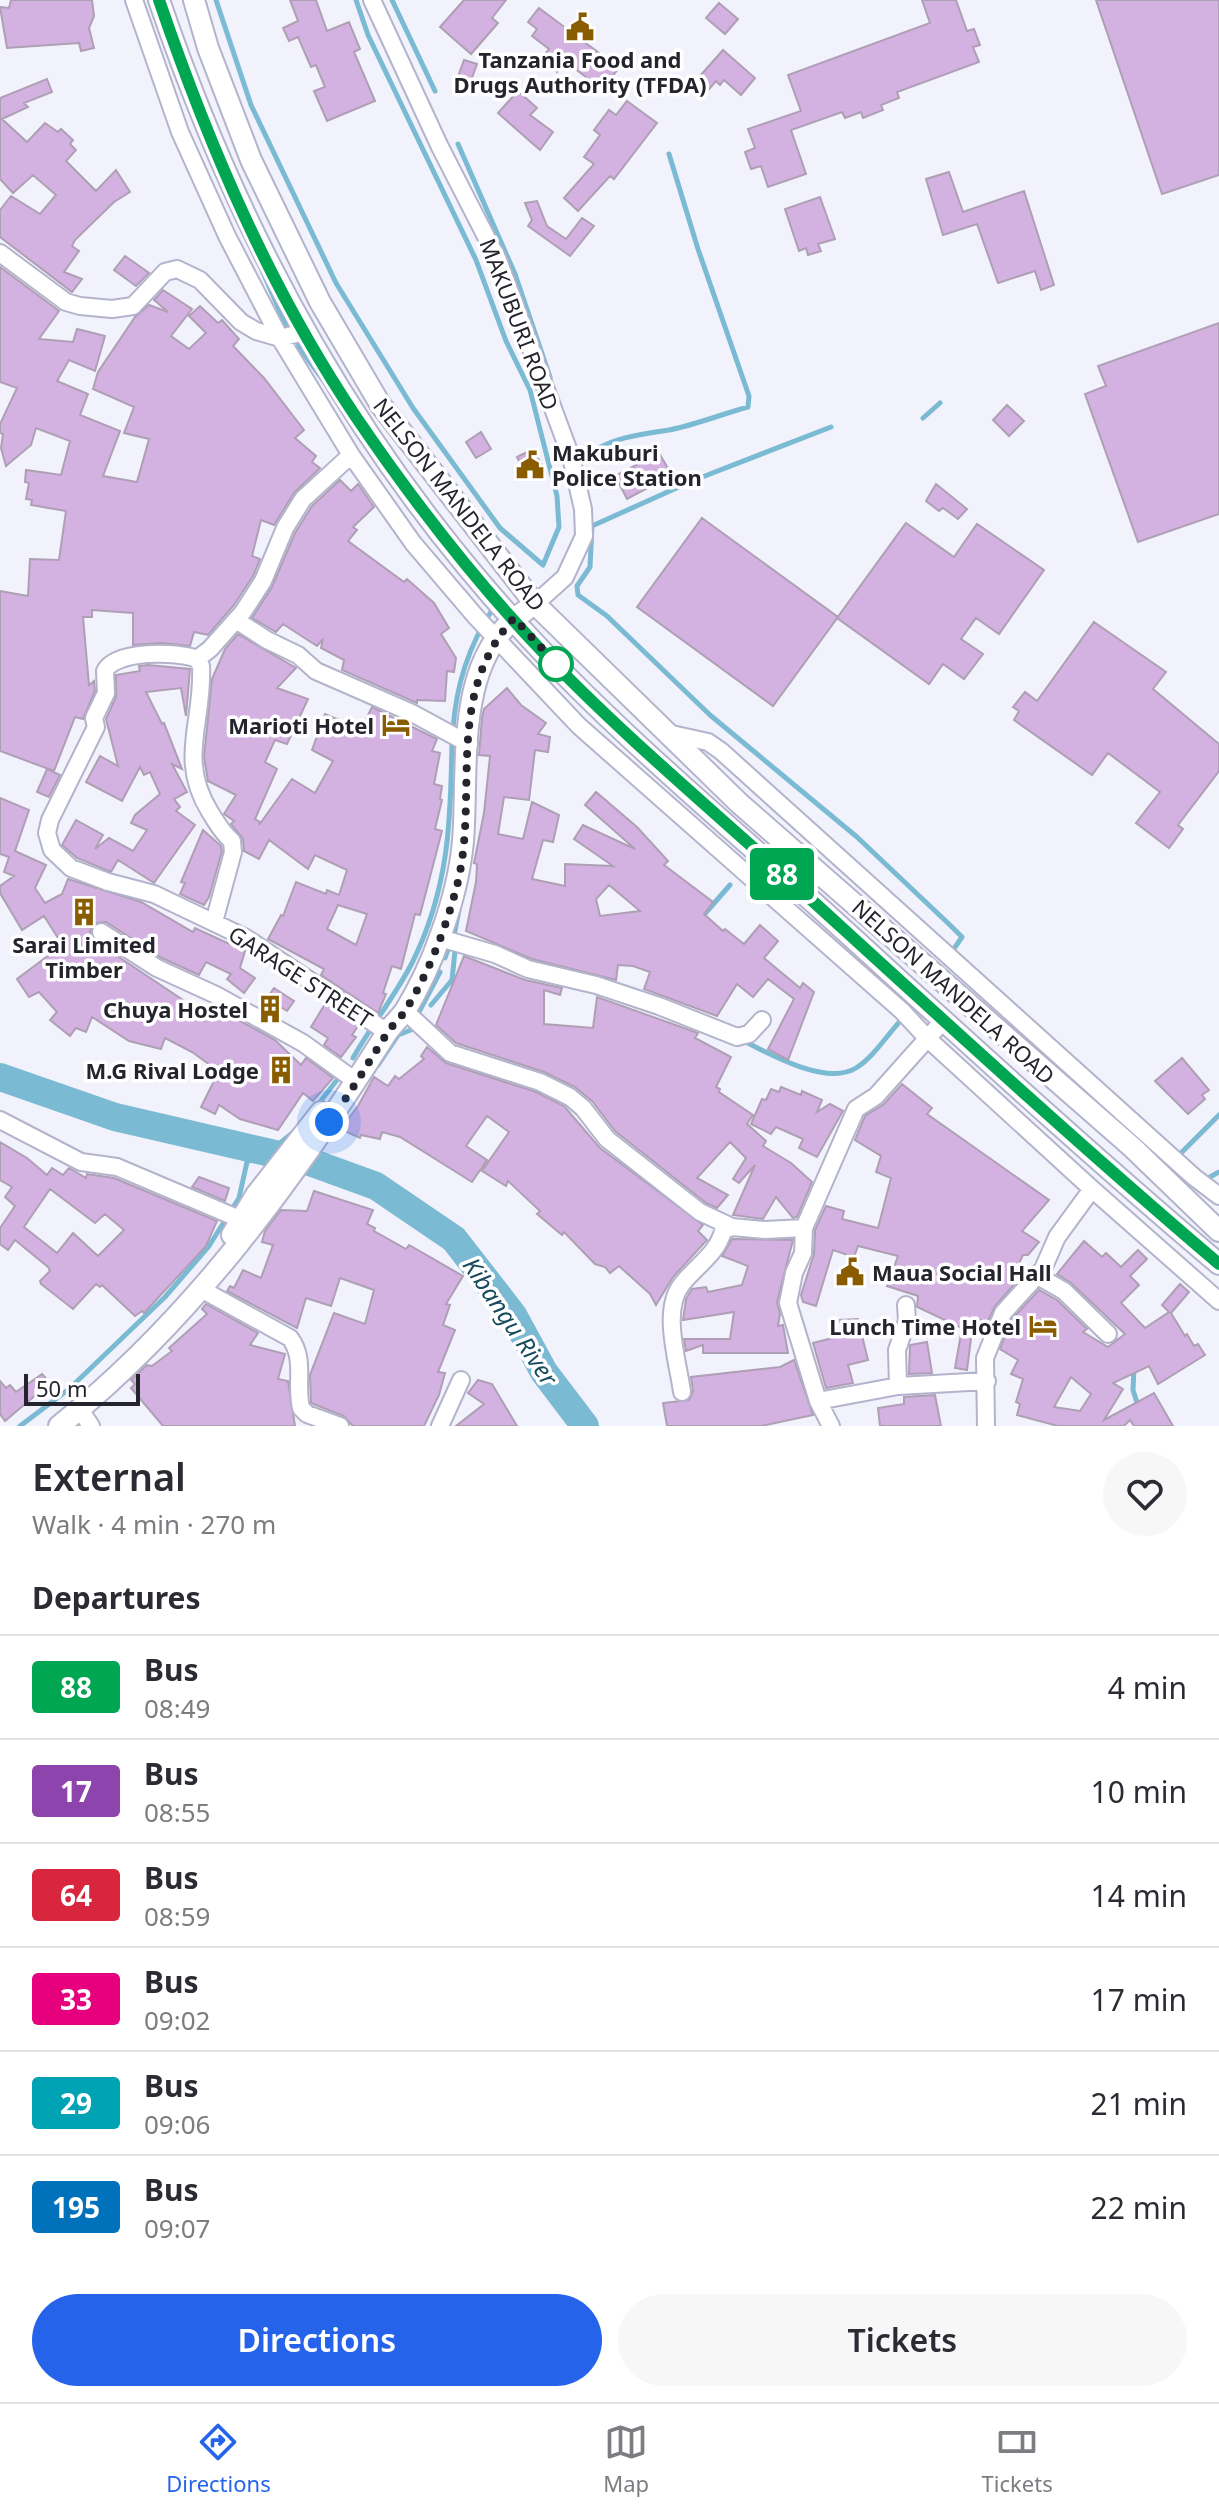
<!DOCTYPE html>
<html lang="en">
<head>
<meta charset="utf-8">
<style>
	body { margin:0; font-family:"Noto Sans",sans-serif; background:#f7f7f7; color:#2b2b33; height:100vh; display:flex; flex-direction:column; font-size:30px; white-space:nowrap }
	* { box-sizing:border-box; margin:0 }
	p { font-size:26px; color:#7c7c81 }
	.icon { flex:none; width:44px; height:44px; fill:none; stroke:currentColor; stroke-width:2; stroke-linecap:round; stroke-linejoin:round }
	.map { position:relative; height:1426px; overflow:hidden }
	.side { display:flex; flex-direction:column; background:#fff; flex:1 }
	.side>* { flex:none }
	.badge { padding:0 16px; border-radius:6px; font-size:28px; line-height:52px }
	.scale { position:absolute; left:24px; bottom:20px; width:116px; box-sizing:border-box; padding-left:8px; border:4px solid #24242d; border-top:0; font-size:22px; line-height:28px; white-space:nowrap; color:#24242d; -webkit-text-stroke:6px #fff; paint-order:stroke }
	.you { position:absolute; width:40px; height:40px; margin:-20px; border:6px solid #fff; border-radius:50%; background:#1a73e8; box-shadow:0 0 0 12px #1a73e833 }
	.map>.badge { position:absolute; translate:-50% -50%; box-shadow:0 0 0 4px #fff }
	h2 { padding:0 32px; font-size:30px; line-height:72px }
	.round { display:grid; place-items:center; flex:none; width:84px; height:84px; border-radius:42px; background:#f7f7f7 }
	.head { display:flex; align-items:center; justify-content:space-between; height:136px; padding:0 32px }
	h1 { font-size:38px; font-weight:600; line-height:60px }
	.primary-button { display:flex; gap:16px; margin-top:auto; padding:16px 32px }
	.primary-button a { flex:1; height:92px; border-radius:48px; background:#2563eb; color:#fff; font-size:32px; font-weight:600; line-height:92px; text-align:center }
	.primary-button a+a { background:#f7f7f7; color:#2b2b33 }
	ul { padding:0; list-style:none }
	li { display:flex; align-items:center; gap:24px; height:104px; padding:0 32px; border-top:2px solid #e1e1e2 }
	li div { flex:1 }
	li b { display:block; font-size:30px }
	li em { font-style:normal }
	li .badge { min-width:88px; font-weight:700; text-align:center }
	.menu { display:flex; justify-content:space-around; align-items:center; height:112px; border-top:2px solid #e1e1e2; background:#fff; font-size:22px; color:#7c7c81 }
	.menu a { display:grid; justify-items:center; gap:4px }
	.menu .current { color:#2563eb }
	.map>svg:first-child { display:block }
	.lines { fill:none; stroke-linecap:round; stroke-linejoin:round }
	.stream { stroke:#7bbad3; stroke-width:5 }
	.river { stroke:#7bbad3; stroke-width:28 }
	.building { fill:#d3b2e1; stroke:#ae9fb5; stroke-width:2; fill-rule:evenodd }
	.minor-casing { stroke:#b3b4cc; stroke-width:20 }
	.major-casing { stroke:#b3b4cc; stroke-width:24 }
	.minor { stroke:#fff; stroke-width:16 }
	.major { stroke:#fff; stroke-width:20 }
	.line-casing { stroke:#fff; stroke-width:18 }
	.line { stroke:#00a651; stroke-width:12 }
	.walk { stroke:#24242d; stroke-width:8; stroke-dasharray:0 14.4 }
	.stop-dot { fill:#fff; stroke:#00a651; stroke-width:4 }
	.labels { text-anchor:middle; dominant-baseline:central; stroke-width:7; stroke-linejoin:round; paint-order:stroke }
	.poi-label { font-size:22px; font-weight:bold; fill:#24242d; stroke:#fff; text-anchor:end }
	.street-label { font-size:22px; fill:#24242d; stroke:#fff }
	.water-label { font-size:24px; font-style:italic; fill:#174c5e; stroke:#fff }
</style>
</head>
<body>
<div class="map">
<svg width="1219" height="1426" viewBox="0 0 1219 1426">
	<rect width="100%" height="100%" fill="#f2f2fc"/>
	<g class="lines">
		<path class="stream" d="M216 0 251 105 336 283 413 408 500 528 543 565 559 527 557 496 530 390 506 341 476 260 368 35 356 0
			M392 0 435 91
			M458 144 515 274 550 377
			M262 270 287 328
			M298 346 326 384
			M923 418 940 403
			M831 427 692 481 592 526 590 567 577 586 578 595 607 616 710 715 857 837 951 926 962 937 951 953
			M580 459C612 437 632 436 669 430 695 425 722 414 748 407L749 396 698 249 669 154
			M453 729C456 686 468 647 492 610L488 605
			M702 917 730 885
			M454 936 459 910
			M445 958 449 947
			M431 1005 452 980 455 951 458 947
			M419 1012 440 972
			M744 1041C771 1055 827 1086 856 1068 874 1057 889 1032 904 1017
			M353 1058C371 1026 395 996 412 963 449 889 451 820 452 739
			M378 1065 398 1035 416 1028
			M316 1107 340 1076
			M1177 1157 1219 1115
			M1203 1181 1219 1172
			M1134 1368 1133 1390 1139 1409
			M20 1426 69 1389 165 1297 209 1246 239 1198 247 1162 268 1153 296 1130"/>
		<path class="river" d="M0 1077 115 1117 310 1162 376 1186 454 1239 513 1315 544 1372 585 1426"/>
	</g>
	<path class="building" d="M11 0H92L94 16 89 28 94 48 81 51 79 43 7 48 0 7 9 8Z
		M290 0H316L327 31 349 22 360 49 354 52 375 101 327 121 314 91 325 87 316 65 311 67 298 37 289 41 283 28 298 21Z
		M464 0H506L492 18 498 23 471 54 440 27Z
		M922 0H956L967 31 974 29 980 45 973 47 979 62 897 92 899 98 881 105 883 110 863 118 861 112 845 118 842 112 791 130 806 174 768 187 761 166 751 169 745 152 755 148 748 129 801 111 788 75 930 23Z
		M1096 0H1219V175L1162 194Z
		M719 3 738 19 725 34 706 18Z
		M539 8 619 68 602 89 566 62 557 72 545 54 549 49 532 36 537 29 528 22Z
		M723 50 755 78 741 95 724 80 720 85 716 81 704 95 692 85Z
		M464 60 477 64 469 86 456 82Z
		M47 79 52 92 24 103 28 107 2 119 27 142 45 123 58 132 61 129 73 140 70 144 76 150 66 161 96 191 116 170 130 192 114 202 75 240 72 246 79 251 64 272 82 279 72 292 0 237V210L11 196 40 214 56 195 33 175 13 193 0 179V98Z
		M518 91 537 108 530 115 553 132 540 150 498 113Z
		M627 101 657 123 614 179 610 176 578 211 564 198 594 164 584 157 600 135 594 130 609 110 616 115Z
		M949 172 963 212 1024 191 1054 285 1041 290 1035 271 998 283 977 224 943 235 926 179Z
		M820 197 835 239 818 244 821 251 808 255 806 248 799 251 785 209Z
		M537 201 547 226 566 239 582 218 594 226 570 256 528 226 532 220 525 203Z
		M125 256 149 273 136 286 114 270Z
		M0 267 59 311 39 339 73 342 77 329 105 336 95 371 69 360 57 381 88 394 80 415 120 431 103 476 137 482 149 439 124 433 134 407 93 389 98 372 135 317 149 305 168 312 154 300 163 290 192 309 171 336 189 349 206 333 189 316 200 306 218 323 222 320 239 339 233 346 264 378 304 430 295 438 316 456 312 462 320 468 294 493 274 525 261 520 252 556 260 559 253 576 234 605 208 635 194 632 190 646 162 643 133 645V613L92 610V617H83L89 685 94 681 95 691 83 719 75 717 54 771 0 751V591L28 596 30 559 59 560 66 511 31 505 32 500 26 499 29 483 25 482 26 470 61 475 70 441 36 428 31 445 6 466 1 448 3 434 0 433V424L17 388 0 382Z
		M1219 323V514L1138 542 1085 394 1106 386 1098 366Z
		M1007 405 1024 421 1009 436 993 420Z
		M481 432 491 449 476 458 466 442Z
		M533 449 543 467 526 475 517 457Z
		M659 453 672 475 627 499 615 476Z
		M340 480 351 491 358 484 374 507 353 527 357 530 348 541 404 582 407 579 434 603 449 628 441 634 456 658 454 672 447 671 445 701 417 700V703L342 670 344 660 321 648 323 639 317 646 283 624 276 632 252 618 272 587 295 533 312 506Z
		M936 484 967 509 958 519 943 508 939 511 926 501Z
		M702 518 838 617 773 706 637 607Z
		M906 523 954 557 977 524 1044 570 999 634 976 618 961 639 983 654 964 679 943 664 929 684 837 618Z
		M1094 622 1166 672 1153 689 1219 744V771L1178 825 1183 829 1169 848 1136 823 1160 792 1108 753 1092 775 1014 720 1019 711 1013 707 1025 692 1037 701Z
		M238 634 296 668 277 688 308 699 287 744 275 740 265 762 277 769 255 819 260 822 259 825 292 779 315 793 333 761 312 750 325 714 361 729 372 707 437 739 432 751 440 753 434 784 442 786 440 799 442 800 435 829 442 831 420 915 415 914 401 969 392 966 383 993 386 994 378 1013 321 975 324 969 268 939 281 915 283 916 296 882 326 894 327 890 339 895 347 870 315 855 308 869 269 840 259 859 244 851 243 839 231 824 234 821 224 814 236 795 208 781 204 757 212 679 225 649ZM338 905 367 914 356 945 327 929Z
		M148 665 190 669 186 716 181 688 146 692 162 724 164 723 182 769 172 764 187 792 174 799 180 807 176 811 195 825 154 883 118 860 111 872 77 858 62 845 76 820 103 835 95 849 109 838 133 851 147 830 131 823 135 815 160 794 150 772 144 775 140 767 122 801 86 782 100 756 118 766 106 719 116 697V675L140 671 139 666Z
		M507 688 521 705 546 723 538 734 550 737 548 752 535 750 529 800 504 797 498 834 523 839 532 802 559 815 553 842 543 840 532 879 565 886V864L613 866 574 839 583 825 635 849 585 805 596 792 637 827 668 861 664 865 713 902 704 914 723 931 725 929 744 944 760 925 778 941 764 958 800 988 803 983 814 992 788 1060 768 1049 794 999 768 979 753 997 737 984 717 1016 644 989 650 972 633 966 618 965 616 980 532 959 466 931 476 882 477 864 474 863 484 813 490 756 479 755 482 718 484 709ZM609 885 640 911 600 916 596 899Z
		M47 769 60 775 49 797 37 792Z
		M0 798 29 810 15 851 46 865 35 888 45 903 62 894 68 879 141 902 193 932 195 928 245 951 240 968 255 978 244 993 227 979 231 974 206 962 199 975 162 958 106 922 95 923 90 931 95 941 183 1000 178 1007 205 1021 213 1007 222 1011 275 1040 301 1065 306 1058 333 1078 313 1101 303 1093 278 1130 240 1119 219 1105 215 1114 201 1107 214 1081 204 1073 210 1065 192 1052 165 1038 161 1049 129 1041 92 1017 86 1032 76 1028 70 1036 50 1020 57 1012 39 992 29 997 17 979 53 952 49 948 58 938 44 916 22 930 0 893V886L14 876 4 872 9 857 0 854Z
		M203 830 221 846 222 851 209 897 204 905 180 894 185 883 181 882Z
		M464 956 525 980 562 988 560 995 544 990V1024L593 1028 597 997 698 1033 695 1038 731 1057 716 1087 720 1089 719 1092 753 1115 747 1124 766 1141 763 1146 791 1163 812 1182 797 1217 793 1218 776 1197 763 1219 733 1215 755 1165 739 1183 733 1179 746 1158 730 1142 697 1178 728 1195 717 1208 706 1203 615 1131 592 1101 575 1087 544 1072 456 1043 436 1025Z
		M274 988 294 1001 287 1011 267 998Z
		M325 1004 358 1026 352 1035 356 1037 341 1057 324 1045 328 1038 311 1027Z
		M427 1047 446 1063 536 1092 564 1106 600 1148 703 1225 698 1231 707 1240 673 1277 656 1305 650 1294 619 1266 610 1273 605 1267 595 1264 564 1232 562 1235 537 1214 540 1211 508 1181 506 1186 482 1171 509 1132 487 1116 466 1146 487 1160 472 1182 400 1137 382 1132 380 1139 361 1135 360 1138 340 1129 358 1106 374 1077 388 1086 395 1076 399 1079 424 1059 421 1056Z
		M1182 1058 1209 1090 1202 1095 1205 1099 1188 1114 1155 1081Z
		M902 1084 932 1108 927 1114 1049 1200 1022 1231 1039 1242 1028 1255H1023L1013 1276 1019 1279 995 1306 987 1323 979 1319 972 1331 967 1370 955 1368 962 1328 917 1307 918 1296 887 1286 898 1256 858 1246 854 1257 833 1250 816 1306 803 1302 801 1295 814 1254 815 1230 826 1206 844 1211 842 1219 878 1228 891 1178 876 1172 881 1156 855 1140 865 1116 884 1104Z
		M781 1087 801 1095 802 1091 822 1100 817 1112 830 1104 843 1111 817 1157 799 1148 803 1139 776 1127 771 1134 751 1124 762 1099 766 1100 771 1089 779 1092Z
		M0 1142 27 1158 47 1175 52 1168 63 1175 69 1168 86 1178 87 1174 114 1178 217 1221 206 1246 144 1313 142 1311 135 1316 102 1285 100 1287 96 1284 73 1309 41 1284 40 1281 50 1271 48 1267 15 1240 8 1250 0 1244V1228L15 1206 5 1197 12 1187 0 1180ZM50 1189 95 1223 105 1214 124 1230 98 1256 73 1233 57 1253 24 1227Z
		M199 1177 229 1188 225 1201 192 1187Z
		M314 1191 373 1210 367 1224 375 1228 374 1231 406 1249 409 1245 463 1276 446 1304 450 1305 443 1325 455 1330 438 1372 445 1373 439 1395 424 1426H353L344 1416 311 1403 310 1375 334 1313 365 1324 374 1290 340 1278 331 1306 306 1298 297 1328 227 1291 230 1286 234 1288 243 1270 261 1278 273 1245 262 1242 265 1231 281 1210 307 1211Z
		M732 1239 793 1240 777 1302 780 1314 778 1326 783 1325 788 1353H703V1345L686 1351 684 1339H730L734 1312 683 1320 686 1299 692 1289 706 1287 708 1292 742 1285 748 1266 722 1256Z
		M1084 1241 1102 1257 1106 1253 1121 1267 1138 1250 1147 1259 1130 1276 1139 1285 1121 1303 1145 1328 1169 1312 1162 1305 1180 1284 1189 1292 1171 1313 1185 1336 1187 1334 1194 1346 1198 1344 1205 1355 1158 1384 1149 1366 1113 1383 1123 1389 1104 1420 1154 1393 1173 1426H1134L1130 1420 1124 1426H1058L1017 1415 1020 1404 1016 1402 1023 1379 1011 1374 1018 1360 1000 1349 1012 1319 1039 1290 1057 1300 1087 1329 1083 1332 1108 1347 1125 1334 1071 1283 1057 1274ZM1071 1377 1091 1394 1080 1411 1054 1407Z
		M206 1304 258 1333 250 1345 285 1354 278 1379 288 1381 295 1426H163L131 1388 135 1384 131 1380 147 1365 152 1366 172 1351 169 1348 207 1314 202 1309Z
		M858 1319 868 1360 848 1365 853 1383 826 1388 813 1343 844 1335 840 1320Z
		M927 1342 932 1373 909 1374 910 1345Z
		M794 1360 813 1415 761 1426H667L663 1403 689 1400 693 1391 691 1377 780 1367Z
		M42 1374 50 1383 5 1421 0 1414V1381L6 1388 10 1385 16 1392Z
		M478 1380 492 1384 517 1426H456L484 1404 468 1393Z
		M935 1395 941 1426H880L878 1408 904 1404V1397Z"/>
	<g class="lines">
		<defs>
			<path id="minor" d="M134 0 180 132 227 236 280 338 351 455 413 543 476 617 579 726 902 1011 928 1039 1092 1189 1219 1301
				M372 0 440 147 498 260 571 457 583 509 584 536 565 577 535 604
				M0 253 66 302 80 306 112 309 133 306 165 272 177 269 200 280 241 322 256 331 280 338 304 332
				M236 620 267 640 298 655 316 671 412 713 469 744
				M197 659 210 649 243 612 263 581 285 528 303 499 351 455
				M667 733 708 742 721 751 1194 1177 1219 1196
				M214 922 233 852 232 841C222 833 217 823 210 812 177 759 204 722 201 666L197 659C177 651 115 650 105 671L106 693 94 718 96 727 50 820 47 833 52 850 71 868 108 882 154 894 246 938 387 1032
				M101 932 157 968 216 995 303 1043 350 1077
				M440 938 495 954 528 969 596 985 659 1006 737 1037 749 1034 762 1020
				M405 1011 450 1053 540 1082 570 1097 583 1108 607 1139 700 1212 732 1227 765 1230 804 1228
				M0 1120 81 1162 117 1167 242 1220
				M1036 1275 1064 1291 1108 1334
				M201 1289 290 1338C306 1359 295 1384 301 1408L307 1414 340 1426
				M898 1386 897 1350 907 1321 906 1305
				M682 1392C678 1361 661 1310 682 1284 697 1265 717 1254 723 1231L732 1227
				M818 1401 898 1386 987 1381
				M79 1408 91 1426
				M440 1426 461 1380
				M831 1426 818 1401 788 1303 794 1273 803 1253 804 1228 856 1109 876 1096 943 1021
				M986 1426 985 1358 1003 1313 1043 1269 1057 1237 1092 1189"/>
			<path id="major" d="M159 0C242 244 361 460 539 648 628 742 728 825 823 911 954 1030 1084 1150 1219 1264
				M194 0 208 48 251 160 320 302 380 404 535 604 739 803 1133 1148 1219 1231
				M232 1235 256 1195 321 1112
				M59 1426C193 1319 295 1178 386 1034 391 1026 399 1019 405 1011 419 988 432 960 441 934 452 904 460 874 463 841 469 768 453 657 525 611"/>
		</defs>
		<use href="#minor" class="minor-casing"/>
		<use href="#major" class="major-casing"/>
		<use href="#minor" class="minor"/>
		<use href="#major" class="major"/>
	</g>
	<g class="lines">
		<defs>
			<path id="line" d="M159 0C209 146 270 289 356 417 411 498 472 577 539 648 622 735 716 813 805 894 942 1019 1078 1144 1219 1264"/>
		</defs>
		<use href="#line" class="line-casing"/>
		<use href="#line" class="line"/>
		<path class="walk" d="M329 1122C350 1094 367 1065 386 1035 391 1026 399 1020 405 1011 427 976 444 933 455 893 482 800 441 699 514 618L560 668 556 664"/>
	</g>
	<defs>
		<symbol id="civic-bare" viewBox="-9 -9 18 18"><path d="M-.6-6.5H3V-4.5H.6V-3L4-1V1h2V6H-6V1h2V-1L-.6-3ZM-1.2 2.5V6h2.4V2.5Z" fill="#895c00" stroke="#fff" stroke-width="2.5" paint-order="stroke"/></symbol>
		<symbol id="hotel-bare" viewBox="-9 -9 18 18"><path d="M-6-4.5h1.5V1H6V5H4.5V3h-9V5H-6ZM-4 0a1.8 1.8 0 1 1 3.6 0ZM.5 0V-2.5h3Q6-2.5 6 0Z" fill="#895c00" stroke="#fff" stroke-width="2.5" paint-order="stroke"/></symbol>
		<symbol id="building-bare" viewBox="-9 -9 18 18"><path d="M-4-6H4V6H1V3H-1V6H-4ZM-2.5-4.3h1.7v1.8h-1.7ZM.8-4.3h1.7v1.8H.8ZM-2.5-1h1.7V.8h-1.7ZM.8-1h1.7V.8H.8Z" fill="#895c00" stroke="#fff" stroke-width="2.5" paint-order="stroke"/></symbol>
	</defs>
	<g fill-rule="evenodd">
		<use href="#civic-bare" x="560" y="7" width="40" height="40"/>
		<use href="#civic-bare" x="510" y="445" width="40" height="40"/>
		<use href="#hotel-bare" x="376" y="705" width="40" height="40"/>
		<use href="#building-bare" x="64" y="892" width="40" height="40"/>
		<use href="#building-bare" x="250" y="989" width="40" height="40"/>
		<use href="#building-bare" x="261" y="1050" width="40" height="40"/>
		<use href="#civic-bare" x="830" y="1252" width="40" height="40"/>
		<use href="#hotel-bare" x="1023" y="1306" width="40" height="40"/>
	</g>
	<circle class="stop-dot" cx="556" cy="664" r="16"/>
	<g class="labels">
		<g class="poi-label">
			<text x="580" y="59" text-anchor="middle">Tanzania Food and<tspan x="580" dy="25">Drugs Authority (TFDA)</tspan></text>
			<text x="552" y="452" text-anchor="start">Makuburi<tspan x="552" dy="25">Police Station</tspan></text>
			<text x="374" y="725">Marioti Hotel</text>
			<text x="84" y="944" text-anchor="middle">Sarai Limited<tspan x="84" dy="25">Timber</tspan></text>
			<text x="248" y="1009">Chuya Hostel</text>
			<text x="259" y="1070">M.G Rival Lodge</text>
			<text x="872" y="1272" text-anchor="start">Maua Social Hall</text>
			<text x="1021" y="1326">Lunch Time Hotel</text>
		</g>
		<g class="street-label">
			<text transform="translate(520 324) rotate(69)">MAKUBURI ROAD</text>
			<text transform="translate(460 504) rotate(52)">NELSON MANDELA ROAD</text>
			<text transform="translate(301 976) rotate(33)">GARAGE STREET</text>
			<text transform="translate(954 991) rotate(42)">NELSON MANDELA ROAD</text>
		</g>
		<g class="water-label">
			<text transform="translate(511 1321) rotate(56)">Kibangu River</text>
		</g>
	</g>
</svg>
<div class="scale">50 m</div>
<div class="you" style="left:329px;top:1122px"></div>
<b class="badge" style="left:782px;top:874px;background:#00a651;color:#fff">88</b>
</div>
<section class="side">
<div class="head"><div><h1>External</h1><p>Walk · 4 min · 270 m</p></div><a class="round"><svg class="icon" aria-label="heart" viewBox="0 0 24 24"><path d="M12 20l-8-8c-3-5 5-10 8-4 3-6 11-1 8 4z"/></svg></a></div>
<h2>Departures</h2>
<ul>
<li><span class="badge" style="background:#00a651;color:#fff">88</span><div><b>Bus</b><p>08:49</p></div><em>4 min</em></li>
<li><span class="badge" style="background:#8e44ad;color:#fff">17</span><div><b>Bus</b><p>08:55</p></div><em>10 min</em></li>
<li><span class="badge" style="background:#d7263d;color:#fff">64</span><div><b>Bus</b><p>08:59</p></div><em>14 min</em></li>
<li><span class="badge" style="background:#e6007e;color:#fff">33</span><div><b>Bus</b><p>09:02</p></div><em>17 min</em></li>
<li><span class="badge" style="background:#00a3b4;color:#fff">29</span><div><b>Bus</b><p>09:06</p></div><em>21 min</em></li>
<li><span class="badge" style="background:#0072bc;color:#fff">195</span><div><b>Bus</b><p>09:07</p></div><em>22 min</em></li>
</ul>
<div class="primary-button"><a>Directions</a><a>Tickets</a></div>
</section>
<nav class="menu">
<a class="current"><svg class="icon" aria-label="directions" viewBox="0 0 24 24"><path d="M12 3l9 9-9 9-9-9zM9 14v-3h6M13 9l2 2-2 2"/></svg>Directions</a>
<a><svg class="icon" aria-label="map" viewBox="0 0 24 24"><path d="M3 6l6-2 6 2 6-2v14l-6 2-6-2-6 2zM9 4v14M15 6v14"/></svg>Map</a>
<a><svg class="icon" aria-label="tickets" viewBox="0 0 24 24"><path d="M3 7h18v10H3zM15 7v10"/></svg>Tickets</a>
</nav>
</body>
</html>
